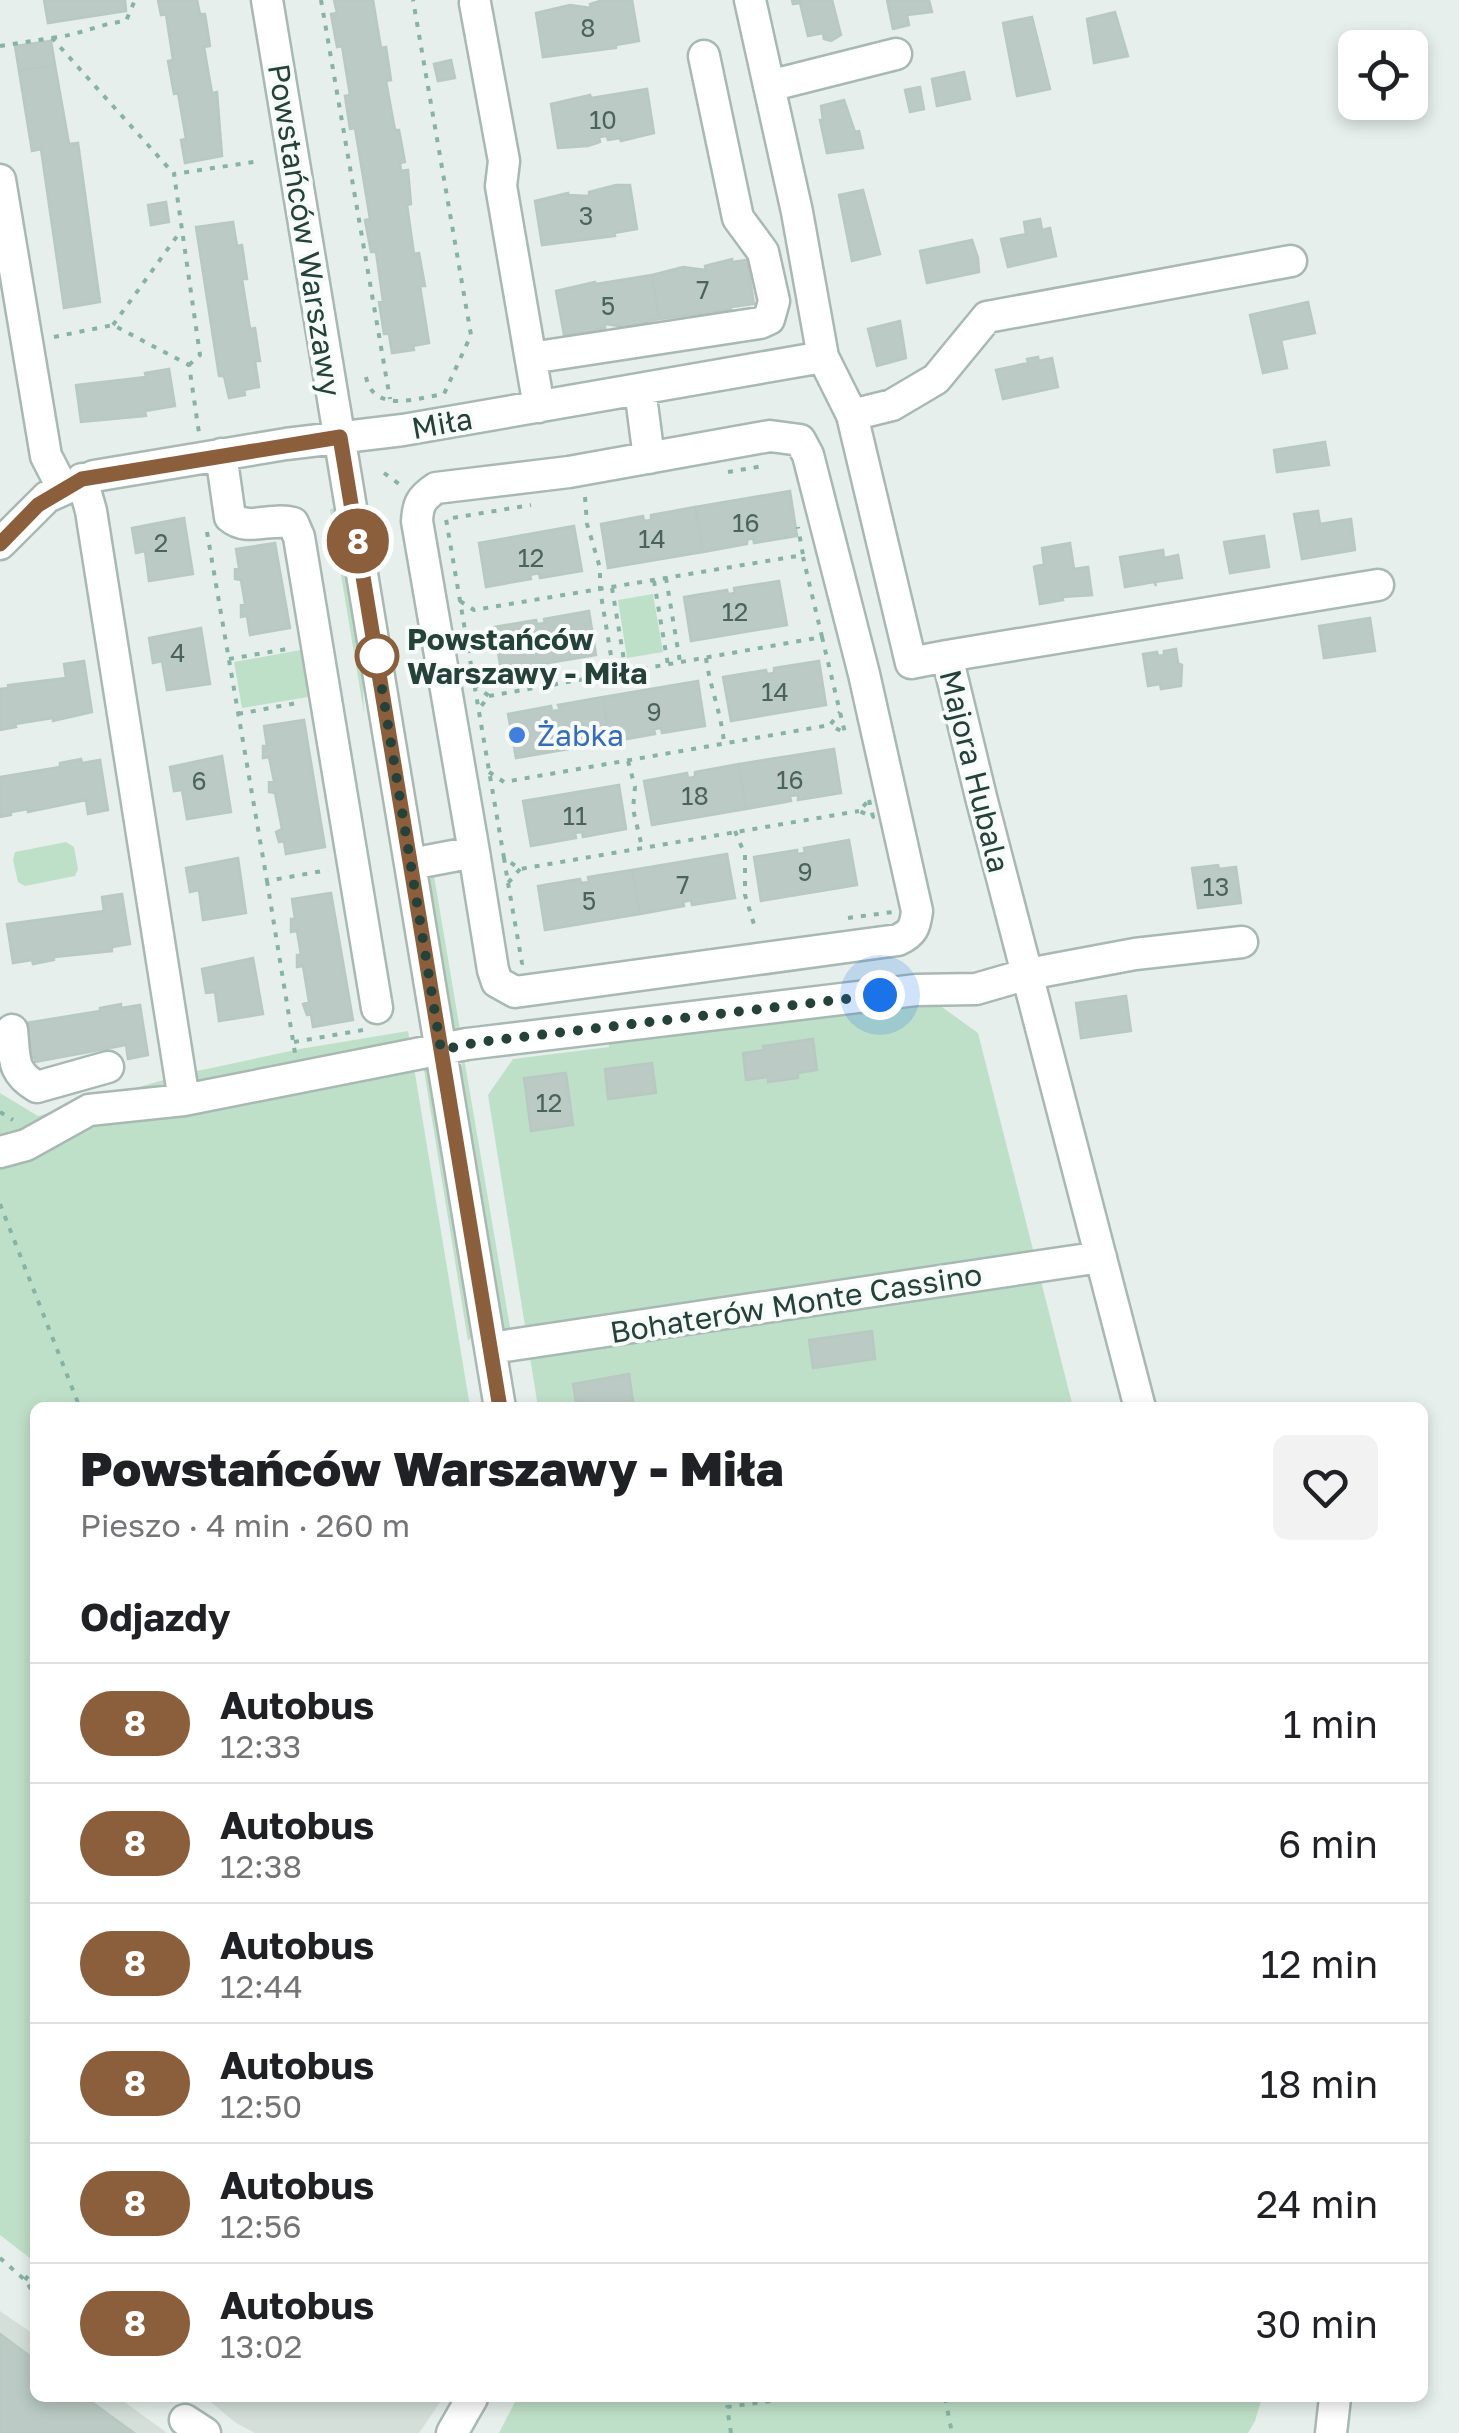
<!DOCTYPE html>
<html lang="pl">
<head>
<meta charset="utf-8">
<style>
	body { margin:0; font-family:"Golos Text",sans-serif; background:#f2f2f2; color:#202124; height:100vh; display:flex; flex-direction:column; font-size:38px; white-space:nowrap }
	* { box-sizing:border-box; margin:0 }
	p { font-size:32px; color:#757577 }
	.icon { flex:none; width:55px; height:55px; fill:none; stroke:currentColor; stroke-width:2; stroke-linecap:round; stroke-linejoin:round }
	.map { position:relative; flex:1; overflow:hidden }
	.sheet { position:absolute; left:30px; top:1402px; width:1398px; height:1000px; display:flex; flex-direction:column; background:#fff; border-radius:15px; box-shadow:0 5px 15px #0003 }
	.sheet>* { flex:none }
	.badge { padding:0 20px; border-radius:32px; font-size:35px; line-height:65px }
	.tools { position:absolute; left:1338px; top:30px; display:grid; gap:20px }
	.tools a { display:grid; place-items:center; width:90px; height:90px; border-radius:15px; background:#fff; box-shadow:0 5px 15px #0003; font-size:50px }
	.you { position:absolute; width:50px; height:50px; margin:-25px; border:8px solid #fff; border-radius:50%; background:#1a73e8; box-shadow:0 0 0 15px #1a73e833 }
	.map>.badge { position:absolute; translate:-50% -50%; box-shadow:0 0 0 5px #fff }
	h2 { padding:0 50px; font-size:38px; line-height:90px }
	.round { display:grid; place-items:center; flex:none; width:105px; height:105px; border-radius:15px; background:#f2f2f2 }
	.overview { display:flex; align-items:center; justify-content:space-between; height:170px; padding:0 50px }
	h1 { font-size:48px; font-weight:800; line-height:75px }
	ul { padding:0; list-style:none }
	li { display:flex; align-items:center; gap:30px; height:120px; padding:0 50px; border-top:2px solid #e0e0e0 }
	li div { flex:1 }
	li b { display:block; font-size:38px }
	li em { font-style:normal }
	li .badge { min-width:110px; font-weight:700; text-align:center }
	.map>svg:first-child { display:block }
	.built { fill:#d4dfda }
	.green { fill:#bfe0c8 }
	.building { fill:#bbcac4; stroke:#b8c9c2; stroke-width:2.5 }
	.lines { fill:none; stroke-linecap:round; stroke-linejoin:round }
	.minor-casing { stroke:#a8b8b2; stroke-width:35 }
	.path { stroke:#86b3a5; stroke-width:4; stroke-dasharray:5 8; stroke-linecap:butt }
	.minor { stroke:#fff; stroke-width:30 }
	.line-casing { stroke:#fff; stroke-width:22 }
	.line { stroke:#8b5e3c; stroke-width:15 }
	.walk { stroke:#24423a; stroke-width:10; stroke-dasharray:0 18 }
	.stop-dot { fill:#fff; stroke:#8b5e3c; stroke-width:5 }
	.shop-dot { fill:#3f7fe0; stroke:#f7fbf9; stroke-width:4 }
	.labels { text-anchor:middle; dominant-baseline:central; stroke-width:8; stroke-linejoin:round; paint-order:stroke }
	.number-label { font-size:25px; fill:#4a645c }
	.street-label { font-size:30px; fill:#24423a; stroke:#f7fbf9 }
	.stop-label { font-size:30px; font-weight:bold; fill:#24423a; stroke:#f7fbf9; text-anchor:start }
	.shop-label { font-size:30px; fill:#366cbe; stroke:#f7fbf9; text-anchor:start }
</style>
</head>
<body>
<div class="map">
<svg width="1459" height="2433" viewBox="0 0 1459 2433">
	<rect width="100%" height="100%" fill="#e6efeb"/>
	<path class="built" d="M0 2311 35 2335V2398H119L167 2433H0Z
		M206 2398H443L419 2433H255L236 2423Z"/>
	<path class="green" d="M339 508 361 638 364 713 330 509Z
		M653 594 663 652 627 658 618 600Z
		M306 649 314 696 242 708 234 662Z
		M66 842 74 847 78 869 75 876 25 886 18 882 13 860 15 852Z
		M433 870 461 1036 450 1027 427 888Z
		M935 1002 978 1033 1073 1407H538L488 1095 513 1059 609 1047 608 1037Z
		M408 1031 470 1407 35 1408V2262L0 2235V1093L38 1116 188 1073 300 1049Z
		M464 1058 511 1333 503 1328 499 1320 459 1073Z
		M423 1064 429 1067 474 1334 468 1341Z
		M517 2398H1262L1255 2421 1248 2433H499Z"/>
	<path class="building" d="M44 0H125L126 11 48 23Z
		M158 0H197L200 14H205L210 46 204 47 212 93 217 92 222 156 185 163 181 140 186 139 178 93 174 94 168 61 173 60 166 14 161 15Z
		M334 0H373L381 48 386 47 391 80 386 81 395 130H399L405 162 400 163 401 171 408 170 411 204 407 205 414 254 419 253 425 286H420L429 343 413 346 414 350 392 353 389 334H384L379 302 383 301 376 252H371L365 220 370 219 355 128 350 129 345 96 350 95 342 46 337 47 331 14 337 13Z
		M603 0H632L639 41 616 45V48L543 57 536 13 570 5 591 8 590 4Z
		M792 0H832L841 35 831 41 824 39 823 33 808 36 800 3 793 4Z
		M887 0H929L932 12 907 15 909 25 893 29Z
		M1115 12 1128 56 1094 63 1087 19Z
		M1032 17 1050 89 1017 96 1003 23Z
		M51 41 55 65 19 71 15 46Z
		M451 60 455 78 438 81 434 64Z
		M55 65 69 144 78 143 100 302 64 308 41 149 32 151 19 71Z
		M964 72 970 99 937 106 932 79Z
		M920 87 924 109 910 112 905 90Z
		M647 89 654 133 621 141 620 138 608 140 607 136 599 137 600 142 588 146 558 148 551 104 590 95 591 98Z
		M844 100 855 132 859 131 863 148 827 153 820 120H823L821 106Z
		M616 185H630L637 229 614 233 615 236 542 245 535 201 568 193 569 195 589 196V192Z
		M863 190 880 254 852 261 839 195Z
		M166 202 169 222 151 225 148 205Z
		M1040 219 1042 230 1050 228 1056 256 1008 267 1001 239 1026 234 1024 222Z
		M233 222 237 246 242 245 247 279H242L250 329 255 328 260 361H255L259 387 244 390 245 395 229 398 224 376H219L196 227Z
		M972 240 978 258 979 272 927 283 920 251Z
		M732 259V262L747 260 754 304 731 307V310L659 319 652 275 683 267 706 270 705 266Z
		M652 275 659 319 626 327 605 324V328L593 330V332L564 335 556 291 595 282 596 284Z
		M1308 302 1315 333 1281 340 1287 368 1263 373 1250 315Z
		M900 321 906 358 877 366 868 329Z
		M1038 357 1039 361 1052 358 1058 387 1003 399 996 370 1028 363 1027 359Z
		M169 369 175 406 145 411 146 416 81 422 76 385 146 377 145 373Z
		M1325 442 1329 465 1277 472 1274 450Z
		M790 491 797 536 754 543 753 538 747 540V544L703 552 695 507Z
		M695 507 703 552 608 568 601 524 643 516 644 521 651 520V515Z
		M1318 511 1320 524 1351 519 1355 550 1302 559 1294 514Z
		M184 518 193 574 149 581 145 551 136 553 132 528Z
		M574 526 582 571 540 578 539 573 530 575 531 579 486 587 479 543Z
		M1264 536 1269 567 1230 573 1224 542Z
		M275 543 290 628 250 635 247 616 241 617V605L245 604 241 580 235 579V569L239 568 236 549Z
		M1070 543 1074 569 1088 567 1092 595 1062 597 1063 600 1040 604 1034 567 1044 564 1042 548Z
		M1163 550 1164 558 1178 555 1182 578 1155 582 1156 586 1154 582 1125 587 1120 557Z
		M779 581 787 625 691 641 684 597 727 590 728 594 735 593 734 588Z
		M589 611 596 655 501 671 494 627 536 620 537 624 545 623 544 619Z
		M1370 618 1375 651 1324 658 1319 626Z
		M201 628 210 684 167 690 162 661 153 663 149 638Z
		M1176 649 1178 663 1182 665 1181 686 1161 689 1160 684 1148 686 1143 654 1157 652 1158 656 1164 655V651Z
		M84 661 92 712 53 721V718L15 724 16 727 0 730V689L8 688V685L66 678 64 664Z
		M819 661 826 705 731 721 723 677 766 670 767 674 774 673V668Z
		M698 681 705 726 662 733 661 728 654 729 655 734 610 742 603 697Z
		M603 697 610 742 516 758 508 714 551 706 552 711 560 710 558 705Z
		M304 720 325 847 286 854 284 841 279 842 276 832 282 829 275 793 269 792V782L274 781 269 757 263 758V746H267L264 726Z
		M834 749 841 793 798 800V795L790 796 791 801 746 809 739 764Z
		M222 756 231 812 187 819 182 790 174 791 170 767Z
		M81 759 82 763 100 760 108 810 88 814 86 800 28 812V809L11 812V815L0 817V777L60 767V763Z
		M739 764 746 809 652 825 644 781 687 773 688 778 695 777V772Z
		M619 785 626 829 583 837 582 832 575 833 576 838 531 846 523 801Z
		M849 840 857 885 761 901 754 857 797 850V854L805 853 804 848Z
		M727 854 735 898 692 905 691 900 683 902 684 906 640 914 632 870Z
		M238 858 246 913 203 920 199 890 190 892 186 868Z
		M1218 865 1219 869 1236 867 1241 903 1198 908 1192 868Z
		M632 870 640 914 545 930 538 886 580 879 581 883 589 882 588 877Z
		M331 893 353 1020 313 1027 311 1014 307 1015 303 1004 309 1002 303 966 297 967V955H301L297 931 291 932V919H295L292 899Z
		M122 894 130 944 112 947V951L54 957V960L33 964 32 960 13 963 7 924 104 911 102 897Z
		M253 958 263 1014 219 1021 215 992 206 993 202 969Z
		M1126 996 1131 1031 1081 1038 1076 1003Z
		M121 1004V1008L140 1005 148 1055 128 1059 126 1045 35 1062V1057L31 1058 26 1023 100 1011V1008Z
		M813 1039 817 1070 798 1073V1078L768 1082V1077L746 1080 743 1053 764 1050 763 1046Z
		M652 1063 656 1093 608 1099 605 1069Z
		M566 1073 573 1125 531 1131 524 1078Z
		M872 1331 875 1359 813 1368 809 1340Z
		M629 1374 634 1408H577L573 1384Z
		M0 2334 35 2360V2398H86L134 2433H0Z"/>
	<g class="lines">
		<defs>
			<path id="minor" d="M267 0 500 1408
				M750 0 797 212 823 357 852 415 911 663 947 656 981 797 1140 1408
				M475 3 504 161 501 186 539 407
				M769 86 896 54
				M0 180 46 456 62 487
				M531 358 760 323 769 319 774 301 763 252 738 218 704 56
				M640 389 649 458
				M852 415 892 405 936 379 987 317 1291 261
				M221 454 230 517C247 532 272 517 293 523L299 537 377 1008
				M82 479 91 511 184 1100
				M0 544 47 497 94 476 286 444 403 430 823 357
				M947 656 1378 585
				M411 864 474 852 417 521C418 504 421 498 436 488L569 472 770 436 800 440 808 455 864 674 917 911C915 927 913 933 898 940L515 992 497 982 493 970 474 852
				M12 1030C15 1058 11 1072 37 1087L108 1067
				M0 1152 26 1145 89 1110 184 1100 467 1044 916 990 976 989 1028 974 1135 954 1242 942
				M491 1348 1101 1257
				M185 2420 205 2433
				M452 2433 472 2398
				M1331 2433 1335 2398"/>
		</defs>
		<use href="#minor" class="minor-casing"/>
		<path class="path" d="M321 0 390 399
			M52 38C79 35 99 24 126 21L135 0
			M0 46 52 38 174 174
			M113 325 180 232
			M54 337 113 325 189 365 199 433
			M189 365 200 355 174 174 260 161
			M366 377C374 414 417 398 444 394L471 335 413 0
			M728 472 763 466
			M384 473 402 486
			M585 497 587 524 600 568V589L614 674
			M207 532 267 881 328 870
			M666 578 680 662
			M654 581 668 665
			M612 588 626 672
			M460 601 474 610 803 555 798 527
			M822 637 845 733 830 725 840 712
			M706 658C710 688 722 715 724 744
			M229 659 293 648
			M474 685 489 696 479 709
			M489 696 822 637 803 557
			M238 714 302 702
			M628 761 635 787 633 809 642 847
			M489 772 504 782 830 725
			M869 800 873 817 859 811Z
			M735 831 745 855V895L756 931
			M504 858 446 519 531 505
			M520 869 508 883 504 858 520 869 859 811
			M267 881 295 1053
			M508 883 522 963 526 962
			M848 918 893 912
			M294 1042 363 1030
			M0 1112 13 1120
			M0 1204 80 1408
			M0 2258 25 2280 35 2295
			M25 2280 35 2267
			M157 2398 166 2404
			M945 2398 952 2433
			M731 2433 727 2407 793 2398"/>
		<use href="#minor" class="minor"/>
	</g>
	<g class="lines">
		<defs>
			<path id="line" d="M0 544 38 505 82 479 340 437 500 1408"/>
		</defs>
		<use href="#line" class="line-casing"/>
		<use href="#line" class="line"/>
		<path class="walk" d="M377 656 375 646 441 1050 479 1042 880 995"/>
	</g>
	<circle class="stop-dot" cx="377" cy="656" r="20"/>
	<circle class="shop-dot" cx="517" cy="735" r="10"/>
	<g class="labels">
		<g class="number-label">
			<text x="588" y="27">8</text>
			<text x="603" y="119">10</text>
			<text x="586" y="215">3</text>
			<text x="703" y="289">7</text>
			<text x="608" y="305">5</text>
			<text x="746" y="522">16</text>
			<text x="652" y="538">14</text>
			<text x="161" y="542">2</text>
			<text x="531" y="557">12</text>
			<text x="735" y="611">12</text>
			<text x="178" y="652">4</text>
			<text x="775" y="691">14</text>
			<text x="654" y="711">9</text>
			<text x="790" y="779">16</text>
			<text x="199" y="780">6</text>
			<text x="695" y="795">18</text>
			<text x="575" y="815">11</text>
			<text x="805" y="871">9</text>
			<text x="683" y="884">7</text>
			<text x="1216" y="886">13</text>
			<text x="589" y="900">5</text>
			<text x="549" y="1102">12</text>
		</g>
		<g class="street-label">
			<text transform="translate(305 230) rotate(81)">Powstańców Warszawy</text>
			<text transform="translate(442 423) rotate(-10)">Miła</text>
			<text transform="translate(975 771) rotate(76)">Majora Hubala</text>
			<text transform="translate(796 1303) rotate(-9)">Bohaterów Monte Cassino</text>
		</g>
		<g class="stop-label">
			<text x="407" y="639">Powstańców<tspan x="407" dy="34">Warszawy - Miła</tspan></text>
		</g>
		<g class="shop-label">
			<text x="537" y="735">Żabka</text>
		</g>
	</g>
</svg>
<div class="tools">
<a><svg class="icon" aria-label="locate" viewBox="0 0 24 24"><circle cx="12" cy="12" r="6"/><path d="M12 2v4M12 18v4M2 12h4M18 12h4"/></svg></a>
</div>
<div class="you" style="left:880px;top:995px"></div>
<b class="badge" style="left:358px;top:541px;background:#8b5e3c;color:#fff">8</b>
<section class="sheet">
<div class="overview"><div><h1>Powstańców Warszawy - Miła</h1><p>Pieszo · 4 min · 260 m</p></div><a class="round"><svg class="icon" aria-label="heart" viewBox="0 0 24 24"><path d="M12 20l-8-8c-3-5 5-10 8-4 3-6 11-1 8 4z"/></svg></a></div>
<h2>Odjazdy</h2>
<ul>
<li><span class="badge" style="background:#8b5e3c;color:#fff">8</span><div><b>Autobus</b><p>12:33</p></div><em>1 min</em></li>
<li><span class="badge" style="background:#8b5e3c;color:#fff">8</span><div><b>Autobus</b><p>12:38</p></div><em>6 min</em></li>
<li><span class="badge" style="background:#8b5e3c;color:#fff">8</span><div><b>Autobus</b><p>12:44</p></div><em>12 min</em></li>
<li><span class="badge" style="background:#8b5e3c;color:#fff">8</span><div><b>Autobus</b><p>12:50</p></div><em>18 min</em></li>
<li><span class="badge" style="background:#8b5e3c;color:#fff">8</span><div><b>Autobus</b><p>12:56</p></div><em>24 min</em></li>
<li><span class="badge" style="background:#8b5e3c;color:#fff">8</span><div><b>Autobus</b><p>13:02</p></div><em>30 min</em></li>
</ul>
</section>
</div>
</body>
</html>
